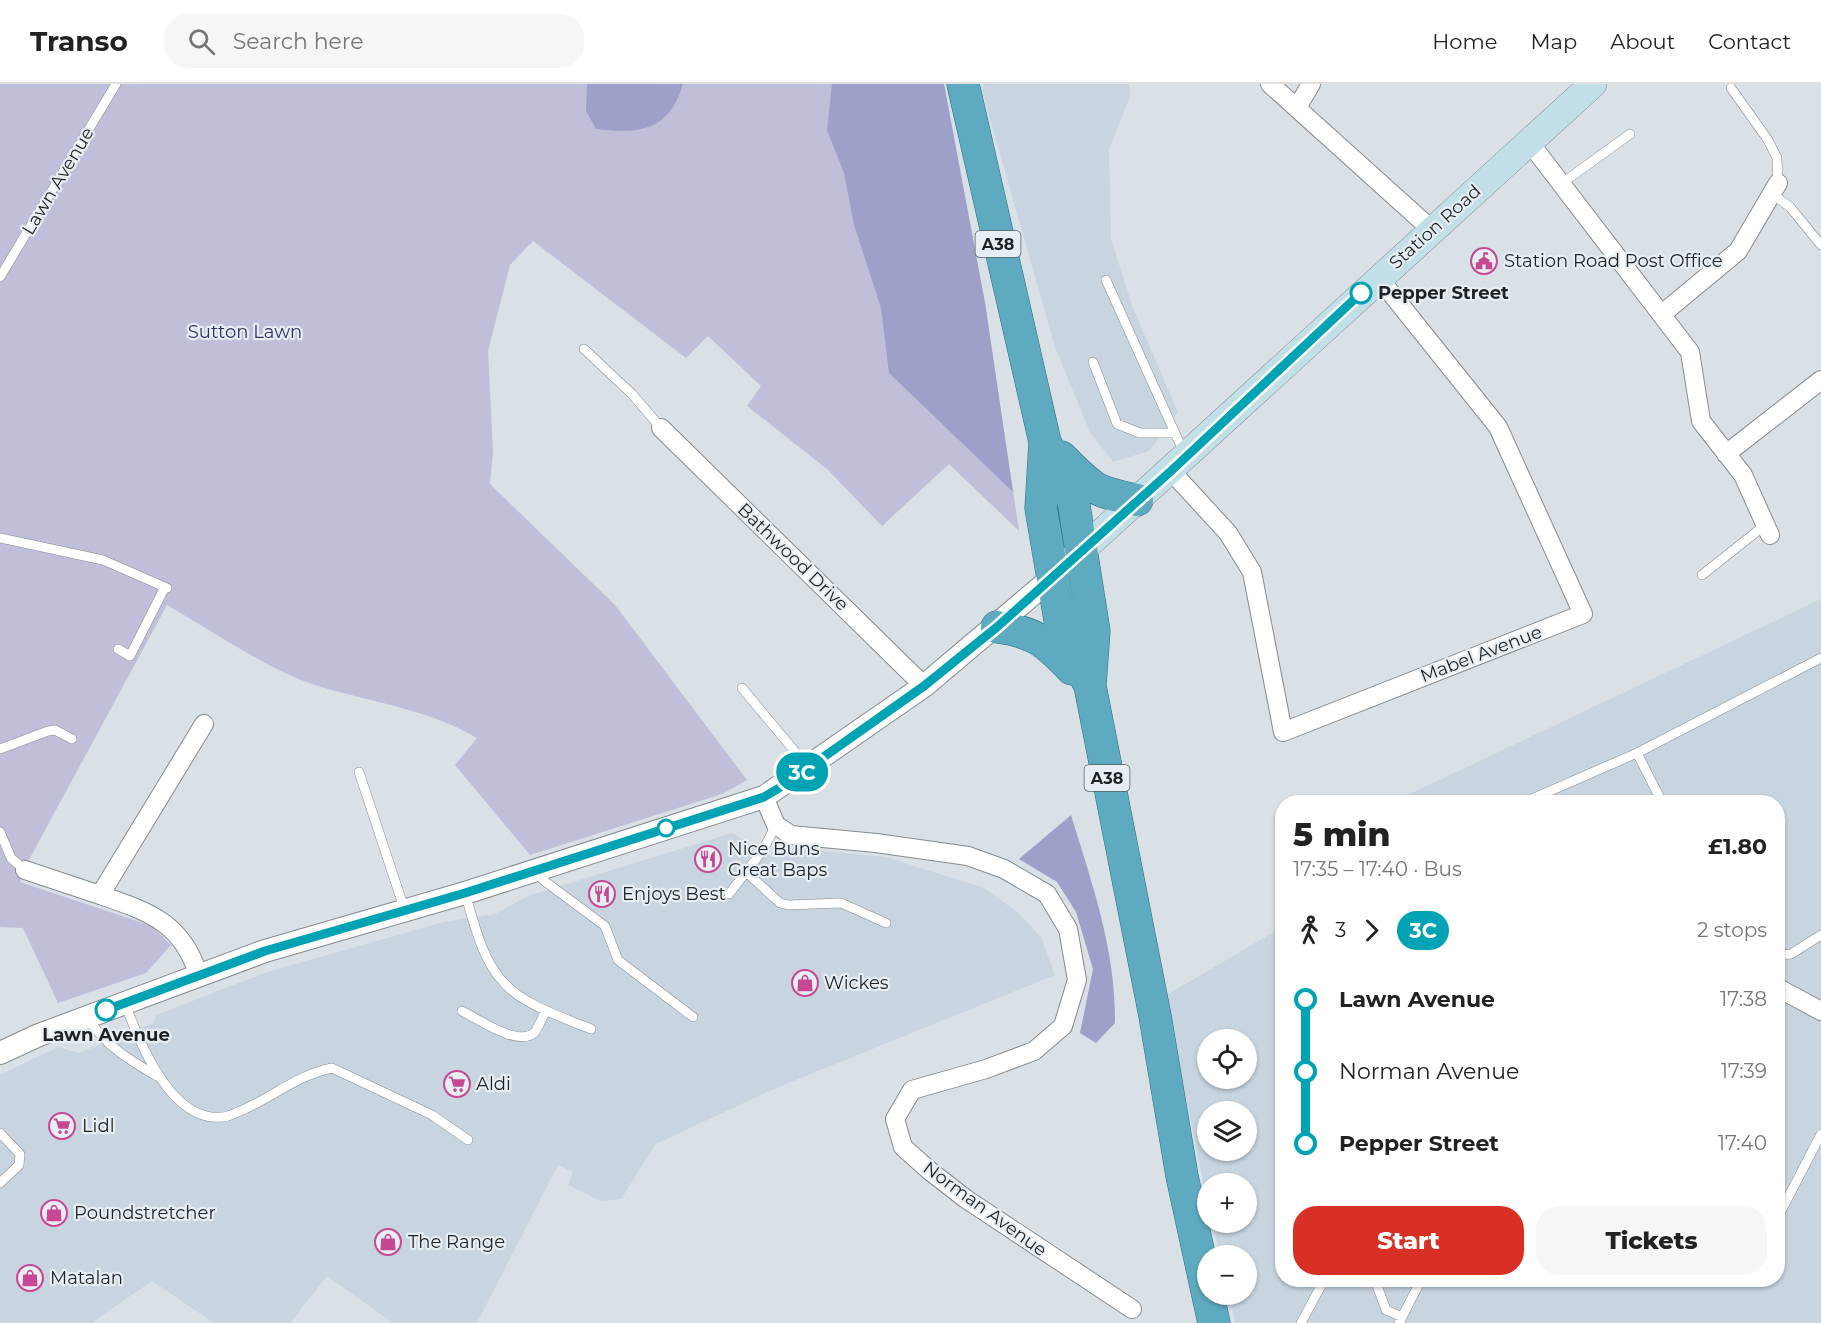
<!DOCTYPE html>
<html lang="en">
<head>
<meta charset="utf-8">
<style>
	body { margin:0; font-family:Montserrat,sans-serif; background:#f6f6f6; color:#222; height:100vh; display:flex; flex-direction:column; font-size:22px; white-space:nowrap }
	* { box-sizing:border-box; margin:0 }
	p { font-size:20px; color:#767676 }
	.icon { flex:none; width:33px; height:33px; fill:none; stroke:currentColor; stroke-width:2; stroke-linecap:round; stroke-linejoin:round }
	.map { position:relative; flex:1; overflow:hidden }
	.details { position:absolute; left:1275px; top:711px; width:510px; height:492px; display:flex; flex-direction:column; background:#fff; border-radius:24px; box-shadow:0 2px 4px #0004 }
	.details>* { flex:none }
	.badge { padding:0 12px; border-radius:20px; font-size:21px; line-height:39px }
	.fabs { position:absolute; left:1197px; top:945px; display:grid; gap:12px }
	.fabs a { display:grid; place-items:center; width:60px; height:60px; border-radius:50%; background:#fff; box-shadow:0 2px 4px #0004; font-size:30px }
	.map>.badge { position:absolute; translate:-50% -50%; box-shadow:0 0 0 3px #fff }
	.legs { display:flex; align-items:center; gap:9px; height:66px; padding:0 18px; font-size:20px }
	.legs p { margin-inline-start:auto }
	.head { display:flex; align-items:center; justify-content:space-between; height:102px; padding:0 18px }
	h1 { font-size:33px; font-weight:800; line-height:45px }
	.cta { display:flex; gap:12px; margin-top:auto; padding:12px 18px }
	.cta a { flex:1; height:69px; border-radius:24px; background:#d93025; color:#fff; font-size:24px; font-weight:800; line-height:69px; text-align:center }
	.cta a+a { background:#f6f6f6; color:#222 }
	ul { padding:0 18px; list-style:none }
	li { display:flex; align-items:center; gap:21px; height:72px; font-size:22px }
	li i { display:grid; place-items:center; width:9px; height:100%; margin:0 8px; background:currentColor }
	li i::after { content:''; width:15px; height:15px; margin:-8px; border:4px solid; border-radius:50%; background:#fff }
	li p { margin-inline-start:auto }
	li:first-child i { background:linear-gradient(#0000 50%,currentColor 0) }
	li:last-child i { background:linear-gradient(currentColor 50%,#0000 0) }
	header { display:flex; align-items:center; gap:36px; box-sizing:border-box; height:84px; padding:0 30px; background:#fff; border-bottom:2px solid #e0e0e0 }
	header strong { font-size:28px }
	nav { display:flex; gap:33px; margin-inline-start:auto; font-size:21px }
	.search { width:420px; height:54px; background:#f6f6f6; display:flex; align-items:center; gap:15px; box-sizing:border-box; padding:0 21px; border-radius:24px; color:#767676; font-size:22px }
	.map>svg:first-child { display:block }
	.built { fill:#c8d5e0; fill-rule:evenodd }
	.green { fill:#bfbfd9 }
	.forest { fill:#9fa0c9 }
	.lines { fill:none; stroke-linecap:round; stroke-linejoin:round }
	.service-casing { stroke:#848b90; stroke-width:10 }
	.minor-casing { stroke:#848b90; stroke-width:20 }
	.tertiary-casing { stroke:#848b90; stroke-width:24 }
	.secondary-casing { stroke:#848b90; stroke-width:28 }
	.trunk-casing { stroke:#2d6d7f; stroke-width:33 }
	.service { stroke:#fff; stroke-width:9 }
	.minor { stroke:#fff; stroke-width:18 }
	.tertiary { stroke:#fff; stroke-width:22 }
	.secondary { stroke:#c2dfe7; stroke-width:27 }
	.trunk { stroke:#5eaac0; stroke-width:32 }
	.line-1-casing { stroke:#fff; stroke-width:14 }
	.line-1 { stroke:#00a3b4; stroke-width:9 }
	.stop-1-dot { fill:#fff; stroke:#00a3b4; stroke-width:3 }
	.labels { text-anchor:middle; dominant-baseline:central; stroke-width:4.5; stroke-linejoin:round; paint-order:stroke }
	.shield { fill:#e6eef4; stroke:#5b5f62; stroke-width:1.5 }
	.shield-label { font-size:16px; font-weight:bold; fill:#1f2224 }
	.street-label { font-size:18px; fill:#1f2224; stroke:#e6eef4 }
	.poi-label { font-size:18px; fill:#1f2224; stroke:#e6eef4; text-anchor:start }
	.stop-label { font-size:18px; font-weight:bold; fill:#1f2224; stroke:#e6eef4; text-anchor:start }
	.park-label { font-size:18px; fill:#343065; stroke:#e6eef4 }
</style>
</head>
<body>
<header>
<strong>Transo</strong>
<div class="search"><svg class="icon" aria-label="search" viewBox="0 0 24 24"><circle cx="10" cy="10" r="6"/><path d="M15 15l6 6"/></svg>Search here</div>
<nav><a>Home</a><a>Map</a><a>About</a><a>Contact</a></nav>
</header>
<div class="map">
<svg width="1821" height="1239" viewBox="0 0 1821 1239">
	<rect width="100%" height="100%" fill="#d9e0e6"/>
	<path class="built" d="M983 0H1129L1130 13 1109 65 1111 155 1133 224 1178 328 1149 367 1113 378 1090 348 1055 263 982 7Z
		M1821 515V1239H1235L1229 1211 1246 1210V1172L1220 1171 1212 1139 1246 1138V1100H1208L1207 1117 1165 912 1282 843V1196H1778V718H1393ZM1208 956H1246V994H1208ZM1208 1028H1246V1066H1208Z
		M732 749 773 773 790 764 886 773 984 804 1017 828 1041 853 1055 891 776 1004 656 1060 621 1115 601 1117 568 1101 573 1088 558 1081 477 1239H393L327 1192 290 1239H214L152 1197 91 1239H0V991L58 963 79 969 154 939 156 931 267 888 444 838 495 830 528 812Z"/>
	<path class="green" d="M0 0H944L985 219 1019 447 949 380 882 442 827 385 747 322 761 302 708 252 686 274 533 157 510 181 488 267 493 368 490 400 615 521 747 696 722 710 530 771 455 681 477 654C427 624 367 618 312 600 267 585 209 545 167 521L31 772 20 798 152 842 171 861 146 889 58 919 23 844 0 843Z"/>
	<path class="forest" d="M587 0H683C669 48 638 50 596 45L586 27Z
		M832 0H944L985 219 1013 408 889 289 881 224 854 141 844 89 827 46Z
		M1071 731C1092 799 1116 867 1115 939L1096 959 1080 949 1093 885 1076 828 1057 798 1019 775Z"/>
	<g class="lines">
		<defs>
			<path id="service" d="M1731 4 1768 56 1777 74 1778 99
				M1561 100 1630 50
				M1772 110 1790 123 1821 161
				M0 193 116 0
				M1106 196 1184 369
				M584 265 632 310 661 344
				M1093 278 1117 340 1140 349H1175
				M0 454 103 476 167 504
				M1702 491 1765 441
				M118 565 130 572 165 503
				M742 604 807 682
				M0 665 48 647 55 646 72 655
				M1637 669 1662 718
				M359 688 405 827
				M1525 718 1637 669 1821 574
				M0 748 11 774 25 786
				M537 787 543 796 605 842 618 876 693 933
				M746 788 780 819 788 821 841 819 886 839
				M465 809C474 839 482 876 504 899 524 921 564 934 591 945
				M729 810 763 766 776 741
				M1778 871 1791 870 1821 851
				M125 919C139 958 173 1045 228 1032 237 1029 249 1023 257 1019 283 1005 303 990 332 984L432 1031 468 1056
				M462 927C478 935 519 964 535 948 539 942 542 933 546 927
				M88 934C104 961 131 977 157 992
				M0 1049 20 1070 19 1081 0 1099
				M1778 1133 1821 1050
				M1375 1196 1386 1226 1402 1233
				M1301 1239 1324 1196
				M1399 1239 1421 1196"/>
			<path id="minor" d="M1270 0 1432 146
				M1298 22 1311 0
				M1530 59 1690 268 1701 337 1743 391 1770 451
				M1662 230 1738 167 1778 99
				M661 344 924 602
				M1726 370 1821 296
				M1171 387 1228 449 1252 488 1283 648 1583 530 1498 343 1378 193
				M764 713 776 741 791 751 876 759 968 772 1004 785 1047 810 1068 845 1077 896 1063 942 1034 967 986 985 912 1006 895 1035 903 1063 930 1087 966 1115 1132 1225
				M25 786 100 811
				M198 890C182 838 147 827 100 811L204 640
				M1778 904 1821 927"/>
			<path id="tertiary" d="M0 969 39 951 265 867 465 809 764 713 924 602 1053 493"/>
			<path id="secondary" d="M1069 478 1593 0"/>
			<path id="trunk" d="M963 0 1045 358 1073 415 1094 547 1090 602
				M1045 358 1041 424 1061 542 1090 602 1155 932 1182 1092 1214 1239
				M1061 373C1092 404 1094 408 1137 416
				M997 543C1035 548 1046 558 1072 585"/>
		</defs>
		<use href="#service" class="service-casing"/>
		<use href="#minor" class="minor-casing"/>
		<use href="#tertiary" class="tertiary-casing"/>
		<use href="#secondary" class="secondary-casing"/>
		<use href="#trunk" class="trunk-casing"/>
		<use href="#service" class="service"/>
		<use href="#minor" class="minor"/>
		<use href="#tertiary" class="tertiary"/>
		<use href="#secondary" class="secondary"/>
		<use href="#trunk" class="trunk"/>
	</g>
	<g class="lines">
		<defs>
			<path id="line-1" d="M106 926 265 867 465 809 764 713 784 701 924 602 997 543 1171 387 1361 209"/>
		</defs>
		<use href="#line-1" class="line-1-casing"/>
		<use href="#line-1" class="line-1"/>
	</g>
	<defs>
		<symbol id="civic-ring" viewBox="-11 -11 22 22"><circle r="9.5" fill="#e6eef4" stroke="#c74792" stroke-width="1.5"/><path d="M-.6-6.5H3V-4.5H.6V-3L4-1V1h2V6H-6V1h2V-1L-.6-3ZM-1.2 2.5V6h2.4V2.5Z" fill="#c74792"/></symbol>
		<symbol id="restaurant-ring" viewBox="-11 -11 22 22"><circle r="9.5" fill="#e6eef4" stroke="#c74792" stroke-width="1.5"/><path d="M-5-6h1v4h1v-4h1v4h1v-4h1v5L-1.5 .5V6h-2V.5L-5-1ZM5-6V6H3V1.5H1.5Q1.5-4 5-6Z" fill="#c74792"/></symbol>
		<symbol id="shop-ring" viewBox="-11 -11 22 22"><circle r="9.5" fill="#e6eef4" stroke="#c74792" stroke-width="1.5"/><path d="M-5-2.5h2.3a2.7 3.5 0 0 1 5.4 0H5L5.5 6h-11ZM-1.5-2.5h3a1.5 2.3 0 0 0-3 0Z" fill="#c74792"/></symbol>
		<symbol id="supermarket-ring" viewBox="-11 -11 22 22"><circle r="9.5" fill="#e6eef4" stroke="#c74792" stroke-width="1.5"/><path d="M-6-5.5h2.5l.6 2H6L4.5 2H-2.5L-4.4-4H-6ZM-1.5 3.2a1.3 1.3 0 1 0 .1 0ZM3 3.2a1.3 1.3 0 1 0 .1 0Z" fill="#c74792"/></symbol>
	</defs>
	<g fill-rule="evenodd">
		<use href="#civic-ring" x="1469" y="162" width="30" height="30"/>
		<use href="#restaurant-ring" x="693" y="760" width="30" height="30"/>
		<use href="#restaurant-ring" x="587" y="795" width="30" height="30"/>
		<use href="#shop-ring" x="790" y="884" width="30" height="30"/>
		<use href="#supermarket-ring" x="442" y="985" width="30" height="30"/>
		<use href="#supermarket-ring" x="47" y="1027" width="30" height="30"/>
		<use href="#shop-ring" x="39" y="1114" width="30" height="30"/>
		<use href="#shop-ring" x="373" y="1143" width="30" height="30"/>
		<use href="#shop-ring" x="15" y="1179" width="30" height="30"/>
	</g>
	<g class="stop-1-dot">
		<circle cx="1361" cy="209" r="10"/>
		<circle cx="666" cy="744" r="8"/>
		<circle cx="106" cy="926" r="10"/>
	</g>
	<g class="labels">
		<g class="shield">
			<rect x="975.5" y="147" width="45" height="26" rx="4.5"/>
			<rect x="1084.5" y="681" width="45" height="26" rx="4.5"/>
		</g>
		<g class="shield-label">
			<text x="998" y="160">A38</text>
			<text x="1107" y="694">A38</text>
		</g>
		<g class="street-label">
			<text transform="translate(58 97) rotate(-59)">Lawn Avenue</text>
			<text transform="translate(1435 143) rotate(-42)">Station Road</text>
			<text transform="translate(793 473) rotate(44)">Bathwood Drive</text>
			<text transform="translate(1481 570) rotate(-21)">Mabel Avenue</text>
			<text transform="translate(985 1125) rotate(36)">Norman Avenue</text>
		</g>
		<g class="poi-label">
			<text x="1504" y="177">Station Road Post Office</text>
			<text x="728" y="765">Nice Buns<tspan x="728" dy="21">Great Baps</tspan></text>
			<text x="622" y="810">Enjoys Best</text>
			<text x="824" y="899">Wickes</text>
			<text x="476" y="1000">Aldi</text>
			<text x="82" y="1042">Lidl</text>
			<text x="74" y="1129">Poundstretcher</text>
			<text x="408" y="1158">The Range</text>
			<text x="50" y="1194">Matalan</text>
		</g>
		<g class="stop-label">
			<text x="1378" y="209">Pepper Street</text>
			<text x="106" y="951" text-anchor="middle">Lawn Avenue</text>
		</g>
		<g class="park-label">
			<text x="245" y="248">Sutton Lawn</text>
		</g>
	</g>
</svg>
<div class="fabs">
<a><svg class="icon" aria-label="locate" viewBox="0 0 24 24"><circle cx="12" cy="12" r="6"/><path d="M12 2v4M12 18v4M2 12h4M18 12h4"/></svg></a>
<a><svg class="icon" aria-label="layers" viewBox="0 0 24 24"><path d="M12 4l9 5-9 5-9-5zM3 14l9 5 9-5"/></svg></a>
<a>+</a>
<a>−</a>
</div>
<b class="badge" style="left:802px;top:688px;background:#00a3b4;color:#fff">3C</b>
<section class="details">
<div class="head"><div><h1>5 min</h1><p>17:35 – 17:40 · Bus</p></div><b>£1.80</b></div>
<div class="legs"><svg class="icon" aria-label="walk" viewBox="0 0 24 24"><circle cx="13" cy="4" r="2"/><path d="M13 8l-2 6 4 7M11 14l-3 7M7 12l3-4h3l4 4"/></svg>3<svg class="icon" aria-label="forward" viewBox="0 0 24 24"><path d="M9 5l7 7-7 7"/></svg><b class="badge" style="background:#00a3b4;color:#fff">3C</b><p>2 stops</p></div>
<ul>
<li><i style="color:#00a3b4"></i><b>Lawn Avenue</b><p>17:38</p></li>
<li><i style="color:#00a3b4"></i><span>Norman Avenue</span><p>17:39</p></li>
<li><i style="color:#00a3b4"></i><b>Pepper Street</b><p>17:40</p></li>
</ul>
<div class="cta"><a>Start</a><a>Tickets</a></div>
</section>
</div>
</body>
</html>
